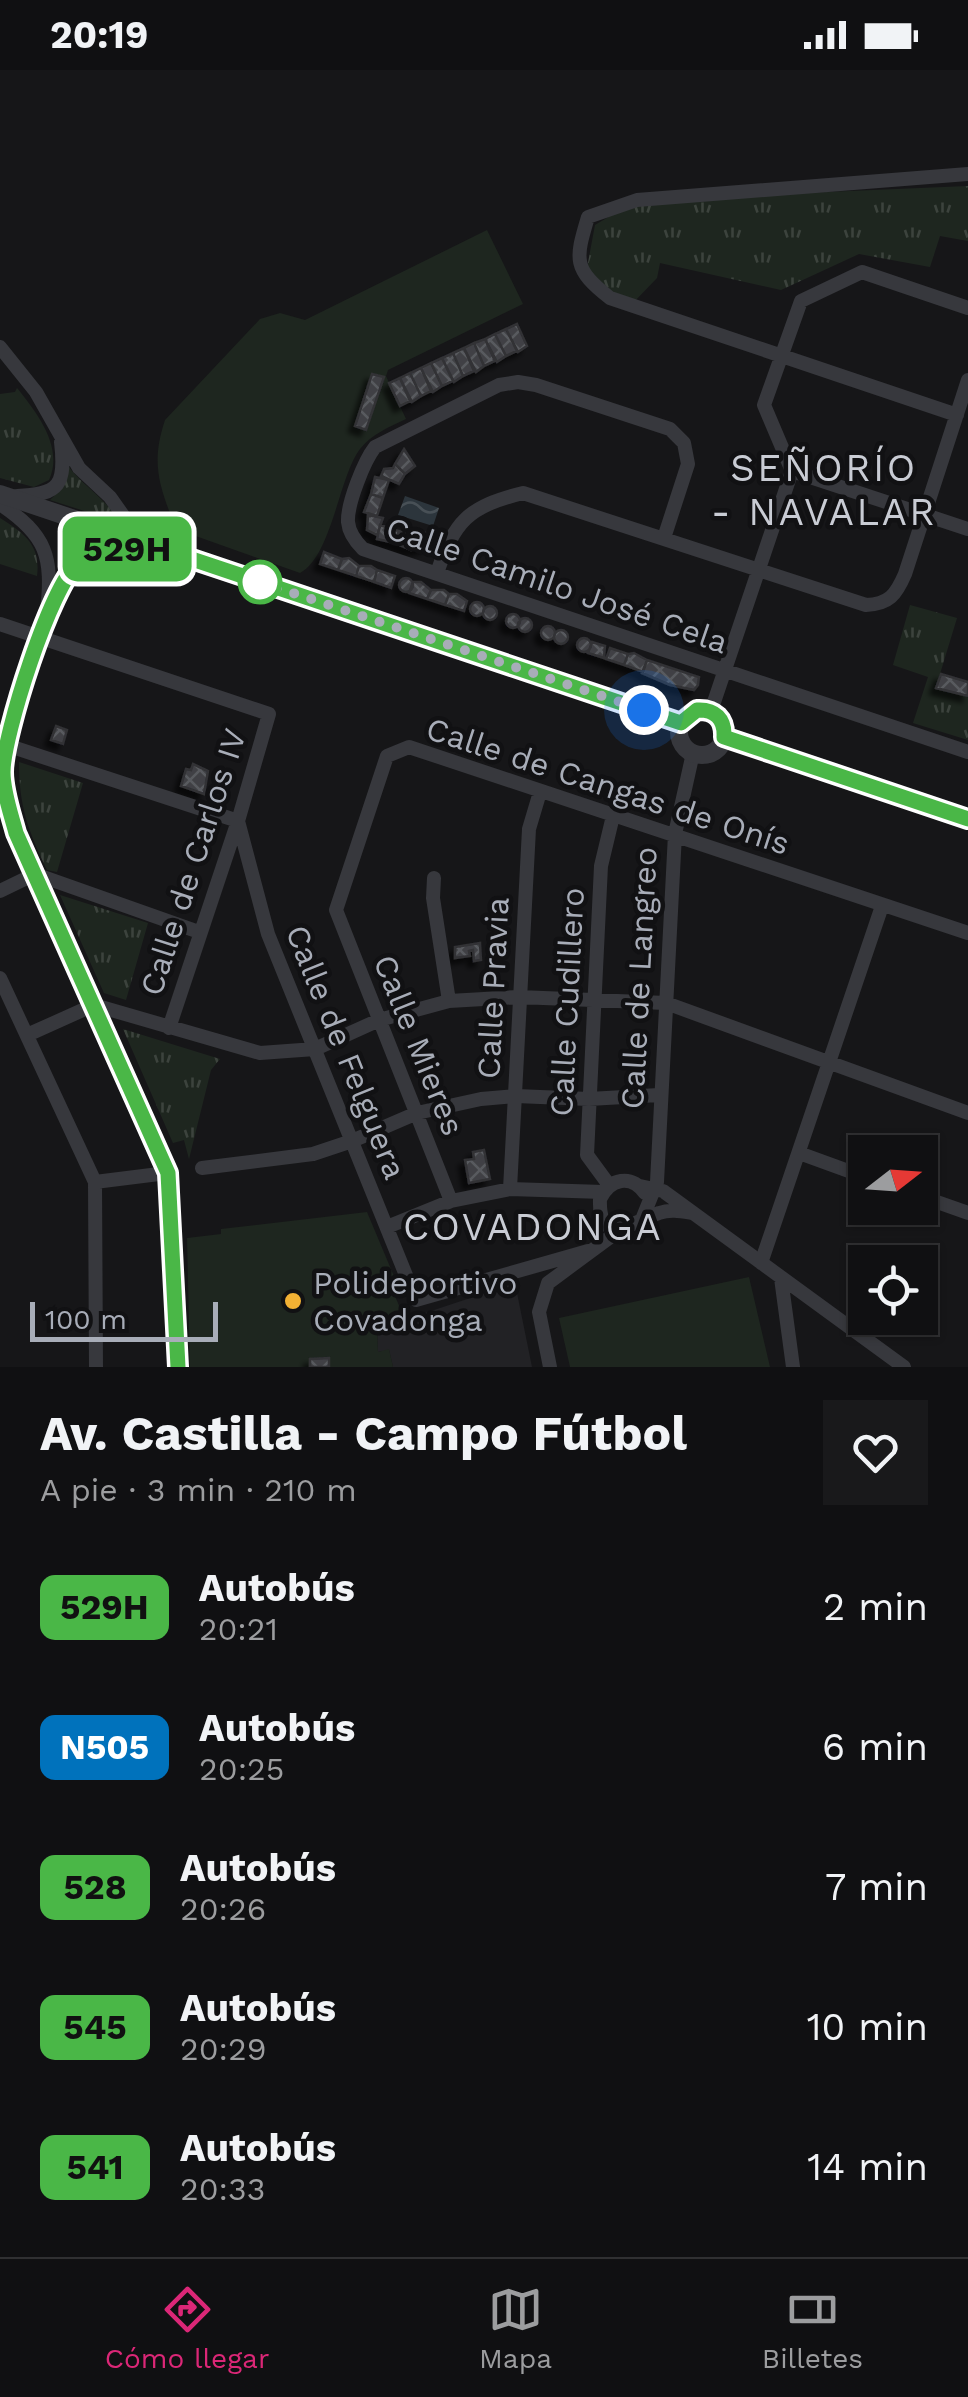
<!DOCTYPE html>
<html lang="es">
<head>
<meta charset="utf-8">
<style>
	body { margin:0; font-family:"Work Sans",sans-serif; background:#19191b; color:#f1f3f6; height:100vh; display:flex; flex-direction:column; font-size:38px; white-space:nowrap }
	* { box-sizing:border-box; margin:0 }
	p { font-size:32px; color:#9c9d9f }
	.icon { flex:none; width:55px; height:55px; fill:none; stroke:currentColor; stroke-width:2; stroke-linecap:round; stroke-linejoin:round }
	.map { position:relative; height:1297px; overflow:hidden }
	.side { display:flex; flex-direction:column; background:#101012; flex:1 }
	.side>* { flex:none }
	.badge { padding:0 20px; border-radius:15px; font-size:35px; line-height:65px }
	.needle { width:65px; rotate:73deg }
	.controls { position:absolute; left:848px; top:1065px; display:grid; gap:20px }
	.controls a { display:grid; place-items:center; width:90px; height:90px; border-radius:0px; background:#101012; box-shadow:0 2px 8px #0004,0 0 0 2px #303032; font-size:50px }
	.scale { position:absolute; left:30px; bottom:25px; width:188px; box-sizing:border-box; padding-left:10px; border:5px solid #a8adb8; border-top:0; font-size:28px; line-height:35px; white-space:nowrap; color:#a8adb8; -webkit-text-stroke:8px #111113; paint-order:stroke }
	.you { position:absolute; width:50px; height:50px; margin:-25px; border:8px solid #fff; border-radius:50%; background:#1a73e8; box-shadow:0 0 0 15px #1a73e833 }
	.map>.badge { position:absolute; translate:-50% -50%; box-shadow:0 0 0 5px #fff }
	.round { display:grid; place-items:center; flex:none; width:105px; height:105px; border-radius:0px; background:#19191b }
	.overview { display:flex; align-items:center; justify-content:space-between; height:170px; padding:0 40px }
	h1 { font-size:48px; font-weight:700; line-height:75px }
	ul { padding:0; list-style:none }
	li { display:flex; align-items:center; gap:30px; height:140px; padding:0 40px }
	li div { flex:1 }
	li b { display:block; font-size:38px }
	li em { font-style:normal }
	li .badge { min-width:110px; font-weight:700; text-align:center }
	.status { display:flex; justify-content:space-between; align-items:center; height:70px; padding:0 50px; background:#101012; direction:ltr }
	.status svg { height:28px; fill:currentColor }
	.tab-bar { display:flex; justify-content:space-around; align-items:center; height:140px; border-top:2px solid #303032; background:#101012; font-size:28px; color:#9c9d9f }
	.tab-bar a { display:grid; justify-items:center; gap:5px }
	.tab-bar .active { color:#db2777 }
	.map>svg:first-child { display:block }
	.built { fill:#222225 }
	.park { fill:url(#park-tufts) }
	.pitch { fill:#1e261f }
	.water { fill:url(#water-waves) }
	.building { fill:url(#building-cross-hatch); stroke:#303034; stroke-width:2.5; filter:url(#shadow) }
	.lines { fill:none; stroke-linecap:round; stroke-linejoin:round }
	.minor { stroke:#37383d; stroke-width:14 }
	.tertiary { stroke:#37383d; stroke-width:18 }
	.line-casing { stroke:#fff; stroke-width:22 }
	.line { stroke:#4ab747; stroke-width:15 }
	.walk { stroke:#a8adb8; stroke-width:10; stroke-dasharray:0 18 }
	.stop-dot { fill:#fff; stroke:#4ab747; stroke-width:5 }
	.poi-dot { fill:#f2b134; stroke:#111113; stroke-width:4 }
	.labels { text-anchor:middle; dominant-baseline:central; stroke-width:9; stroke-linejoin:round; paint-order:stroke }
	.street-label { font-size:32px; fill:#a8adb8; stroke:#111113 }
	.poi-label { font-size:32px; fill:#a8adb8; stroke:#111113; text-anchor:start }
	.quarter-label { font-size:38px; letter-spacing:2.5px; fill:#c9ccd4; stroke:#111113 }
</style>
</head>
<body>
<div class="status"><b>20:19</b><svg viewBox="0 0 49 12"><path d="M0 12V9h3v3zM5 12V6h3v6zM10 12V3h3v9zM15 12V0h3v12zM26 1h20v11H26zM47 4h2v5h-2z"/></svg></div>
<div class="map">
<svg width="968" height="1297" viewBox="0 0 968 1297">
	<defs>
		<pattern id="park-tufts" width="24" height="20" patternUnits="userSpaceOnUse" patternTransform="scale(2.5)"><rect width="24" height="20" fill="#1e261f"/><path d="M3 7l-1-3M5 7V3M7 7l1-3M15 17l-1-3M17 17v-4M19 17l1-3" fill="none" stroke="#3c433d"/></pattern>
		<pattern id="water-waves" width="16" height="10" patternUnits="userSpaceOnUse" patternTransform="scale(2.5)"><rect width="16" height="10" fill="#2c353c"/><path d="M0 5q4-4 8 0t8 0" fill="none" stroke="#485056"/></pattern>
		<pattern id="building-cross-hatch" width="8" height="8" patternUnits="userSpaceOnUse" patternTransform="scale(2.5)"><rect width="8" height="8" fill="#404145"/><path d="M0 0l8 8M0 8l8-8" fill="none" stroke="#595a5e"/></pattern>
		<filter id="shadow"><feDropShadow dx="-6" dy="6" stdDeviation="2.5" flood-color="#0009"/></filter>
	</defs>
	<rect width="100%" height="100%" fill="#161618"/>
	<path class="built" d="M515 1213 532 1297H393L389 1280 378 1282 377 1259Z"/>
	<path class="park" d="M968 116V171L940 166 930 197 859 184 781 220 660 193 657 208 630 236 585 209 595 155 637 130Z
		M17 318C37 343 64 377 49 410L34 417 0 408V324L15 322Z
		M68 396C84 417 106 428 119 452L50 430 56 424Z
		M0 448C24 463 41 475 37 506L0 494Z
		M910 535 957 548 936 617 968 626V670L913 653 928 607 893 595Z
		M19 692 83 713 57 802 47 800C28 760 19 736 19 692Z
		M60 825 148 853 126 930 104 923Z
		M123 959 220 989 211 1000 189 1089 184 1070 173 1073Z"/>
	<path class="pitch" d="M487 160 523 234 388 300 386 306 406 349C389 357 372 364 360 379 339 406 332 486 300 503L176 459C160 417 150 395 165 350L260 249 280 243 305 250Z
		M367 1142 396 1211 390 1214 405 1250 377 1259 378 1282 389 1279 393 1297H190L187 1168 221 1164V1159Z
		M749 1207 770 1297H570L559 1248Z"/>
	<path class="water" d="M405 426 439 438 433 456 398 445Z"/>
	<path class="building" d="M517 254 527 276 518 282 506 259Z
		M506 259 517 281 506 286 495 264Z
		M495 264 506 286 497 292 485 269Z
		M485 269 495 291 484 296 474 273Z
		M474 273 484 296 476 302 464 278Z
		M464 278 474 301 463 306 453 283Z
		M453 283 463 306 454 312 442 288Z
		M442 288 453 311 442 316 431 293Z
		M431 293 442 316 433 322 421 298Z
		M421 298 431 321 421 326 410 303Z
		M410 303 421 326 412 332 400 308Z
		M372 304 384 307 366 360 355 356Z
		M400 308 410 331 400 336 389 313Z
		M404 379 415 396 405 404 395 394Z
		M395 394 405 404 399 414 381 406 384 399 393 398Z
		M375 407 389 410 383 428 371 424Z
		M371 424 383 428 377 446 364 442Z
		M368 445 383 448 377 465 367 460Z
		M380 455 399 461 395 473 377 469Z
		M419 460 432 466 427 476 417 479 412 478Z
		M399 461 416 467 411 480 395 473Z
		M324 482 342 489 338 500 320 494Z
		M349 488 359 496 356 506 338 500 342 489Z
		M359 496H371L377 500 374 512 356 506Z
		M377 500 395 506 391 518 374 512Z
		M399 515a7 7 0 1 1 14 0a7 7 0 1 1-14 0Z
		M413 512H421L431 520 427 529 409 523Z
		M431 520H444L449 524 445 535 427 529Z
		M449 524H457L467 531 464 541 445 535Z
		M470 539a7 7 0 1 1 14 0a7 7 0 1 1-14 0Z
		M483 543a7 7 0 1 1 14 0a7 7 0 1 1-14 0Z
		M506 551a7 7 0 1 1 14 0a7 7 0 1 1-14 0Z
		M518 555a7 7 0 1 1 14 0a7 7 0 1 1-14 0Z
		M541 563a7 7 0 1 1 14 0a7 7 0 1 1-14 0Z
		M554 567a7 7 0 1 1 14 0a7 7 0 1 1-14 0Z
		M577 575a7 7 0 1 1 14 0a7 7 0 1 1-14 0Z
		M592 572 605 576 604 588 588 583Z
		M610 578 628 584 624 595 606 589Z
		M634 583 647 590 643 602 624 595 628 584Z
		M647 590 699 607 698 615 694 620 670 615 642 603Z
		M941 604 968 612V626L936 618Z
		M56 656 67 660 63 674 51 670Z
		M193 694 208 701 204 724 181 716 186 699 191 700Z
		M480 873 481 890 474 891 473 880 469 881 470 886 455 888V877Z
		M484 1080 490 1109 469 1113 465 1090 474 1089 473 1082Z
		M329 1288V1297H310V1289Z"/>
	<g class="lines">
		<path class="minor" d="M0 277 36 322 79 398 110 427 141 471
			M957 345 610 228C573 199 575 190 588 147L637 130 968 104
			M792 401 968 459
			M17 426C60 425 66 414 61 372
			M0 434C47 465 53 487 47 541
			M664 468 688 394 684 373 670 359 536 315 518 312 499 315 375 377C364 391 347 434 348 452 349 463 355 471 363 479L968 682
			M151 479C127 479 96 475 77 493 50 519 2 666 3 703 3 722 11 744 16 763L167 1103 178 1297
			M437 503C455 451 467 437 523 423L866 535C889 534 896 525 905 504L968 310
			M0 554 269 644 238 751 169 958
			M711 641 792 401 764 335 801 231 862 202 968 238
			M0 673 238 751 268 864 416 1230 588 1181
			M434 808 433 828 449 931
			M0 821 35 804 199 862
			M0 908 95 1112 96 1297
			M27 965 94 935 260 983 315 979 379 950 449 931 519 927 666 933 968 1043
			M799 1083 865 1107
			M202 1098 313 1084 352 1071 417 1043 481 1029 516 1026 589 1029 659 1025
			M95 1112 167 1103
			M609 1115 587 1085 601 796 613 746
			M640 1116 663 1121 674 1129 904 1297
			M510 1119 529 759 540 722
			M645 1123C631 1104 610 1108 600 1129 598 1181 639 1149 659 1143 670 1139 680 1141 692 1143
			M920 1126 968 1143
			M451 1131 336 840 387 686 409 677 968 863
			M641 1152 657 1112 675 764 693 683
			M387 1157 451 1131 510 1119 603 1122
			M761 1193 882 836
			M781 1208 793 1297
			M550 1297 539 1242 548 1213 621 1159"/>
		<path class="tertiary" d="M0 424 681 653
			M679 662a23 23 0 1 1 46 0a23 23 0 1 1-46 0Z
			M724 667 968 749"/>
	</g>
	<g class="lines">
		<defs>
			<path id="line" d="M178 1297 168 1103 16 763C11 744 3 722 3 702 3 666 51 514 79 492 103 474 134 479 162 479L681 653 697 640C715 639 725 649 724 667L968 749"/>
		</defs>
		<use href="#line" class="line-casing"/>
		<use href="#line" class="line"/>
		<path class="walk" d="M260 512 644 640"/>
	</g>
	<circle class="stop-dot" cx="260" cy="512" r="20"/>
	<circle class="poi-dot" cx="293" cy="1231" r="10"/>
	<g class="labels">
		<g class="street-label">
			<text transform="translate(557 515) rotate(19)">Calle Camilo José Cela</text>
			<text transform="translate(608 716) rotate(18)">Calle de Cangas de Onís</text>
			<text transform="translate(193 792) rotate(-72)">Calle de Carlos IV</text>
			<text transform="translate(639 908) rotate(-87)">Calle de Langreo</text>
			<text transform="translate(493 918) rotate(-87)">Calle Pravia</text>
			<text transform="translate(567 932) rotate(-87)">Calle Cudillero</text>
			<text transform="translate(419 975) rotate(68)">Calle Mieres</text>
			<text transform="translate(346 982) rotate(68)">Calle de Felguera</text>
		</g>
		<g class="poi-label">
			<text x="313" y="1213">Polideportivo<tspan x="313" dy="37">Covadonga</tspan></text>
		</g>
		<g class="quarter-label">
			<text x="824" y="398">SEÑORÍO<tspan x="824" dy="44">- NAVALAR</tspan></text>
			<text x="533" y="1157">COVADONGA</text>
		</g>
	</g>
</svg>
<div class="controls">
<a><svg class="needle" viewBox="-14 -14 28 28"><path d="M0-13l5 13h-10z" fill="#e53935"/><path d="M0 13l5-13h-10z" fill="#9c9d9f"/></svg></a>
<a><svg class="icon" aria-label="locate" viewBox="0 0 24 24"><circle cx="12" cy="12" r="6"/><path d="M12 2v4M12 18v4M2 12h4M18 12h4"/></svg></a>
</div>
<div class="scale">100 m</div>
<div class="you" style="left:644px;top:640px"></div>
<b class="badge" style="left:127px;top:479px;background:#4ab747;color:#111">529H</b>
</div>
<section class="side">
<div class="overview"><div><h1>Av. Castilla - Campo Fútbol</h1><p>A pie · 3 min · 210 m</p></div><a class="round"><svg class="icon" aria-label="heart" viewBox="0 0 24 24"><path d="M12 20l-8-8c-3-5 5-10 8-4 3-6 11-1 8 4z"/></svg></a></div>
<ul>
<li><span class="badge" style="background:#4ab747;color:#111">529H</span><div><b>Autobús</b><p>20:21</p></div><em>2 min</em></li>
<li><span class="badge" style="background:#0072bc;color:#fff">N505</span><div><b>Autobús</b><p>20:25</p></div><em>6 min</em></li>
<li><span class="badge" style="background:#4ab747;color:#111">528</span><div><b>Autobús</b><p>20:26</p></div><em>7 min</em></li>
<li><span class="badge" style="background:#4ab747;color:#111">545</span><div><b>Autobús</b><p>20:29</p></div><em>10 min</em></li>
<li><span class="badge" style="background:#4ab747;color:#111">541</span><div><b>Autobús</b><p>20:33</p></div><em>14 min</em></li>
</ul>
</section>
<nav class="tab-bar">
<a class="active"><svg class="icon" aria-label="directions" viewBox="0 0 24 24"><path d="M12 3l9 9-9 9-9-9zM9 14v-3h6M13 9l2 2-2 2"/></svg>Cómo llegar</a>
<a><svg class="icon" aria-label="map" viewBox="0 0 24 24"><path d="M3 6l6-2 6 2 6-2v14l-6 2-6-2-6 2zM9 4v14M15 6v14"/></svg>Mapa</a>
<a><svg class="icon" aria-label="tickets" viewBox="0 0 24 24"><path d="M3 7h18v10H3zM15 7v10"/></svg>Billetes</a>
</nav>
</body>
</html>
